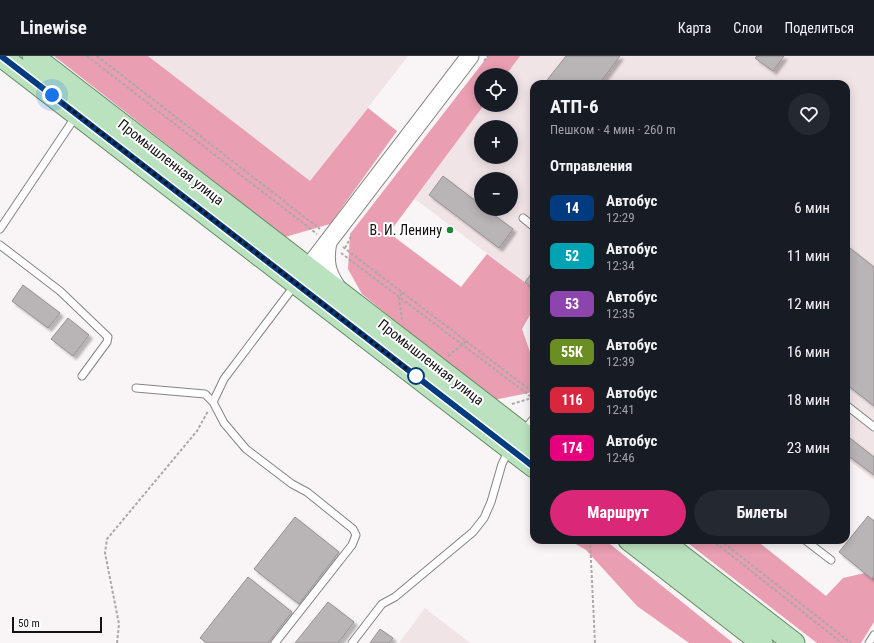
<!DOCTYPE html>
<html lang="ru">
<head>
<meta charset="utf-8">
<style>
	body { margin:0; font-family:"Roboto Condensed",sans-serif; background:#242831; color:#f1f3f6; height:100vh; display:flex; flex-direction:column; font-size:15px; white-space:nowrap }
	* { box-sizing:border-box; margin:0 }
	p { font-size:13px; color:#9ea1a6 }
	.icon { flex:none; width:22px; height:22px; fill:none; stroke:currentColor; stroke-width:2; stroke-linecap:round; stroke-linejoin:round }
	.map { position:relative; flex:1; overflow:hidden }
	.panel { position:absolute; left:530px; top:24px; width:320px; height:464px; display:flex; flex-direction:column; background:#171b24; border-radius:12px; box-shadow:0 2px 10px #0003 }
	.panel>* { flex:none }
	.badge { padding:0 8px; border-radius:6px; font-size:14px; line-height:26px }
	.fabs { position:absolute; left:474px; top:12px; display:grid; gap:8px }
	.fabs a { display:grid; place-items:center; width:44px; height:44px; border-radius:50%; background:#171b24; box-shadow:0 2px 10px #0003; font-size:20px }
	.scale { position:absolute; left:12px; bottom:10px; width:90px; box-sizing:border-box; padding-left:4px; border:2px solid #131111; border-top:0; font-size:11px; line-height:14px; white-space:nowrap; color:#131111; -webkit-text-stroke:3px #fff; paint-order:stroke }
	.you { position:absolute; width:20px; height:20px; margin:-10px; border:3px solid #fff; border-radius:50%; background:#1a73e8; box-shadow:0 0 0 6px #1a73e833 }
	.map>.badge { position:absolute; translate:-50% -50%; box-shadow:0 0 0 2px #fff }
	h2 { padding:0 20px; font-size:15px; line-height:36px }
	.round { display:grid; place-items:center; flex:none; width:42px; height:42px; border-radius:21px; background:#242831 }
	.headline { display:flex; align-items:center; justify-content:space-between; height:68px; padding:0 20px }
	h1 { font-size:19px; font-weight:700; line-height:30px }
	.action { display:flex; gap:8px; margin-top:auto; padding:8px 20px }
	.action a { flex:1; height:46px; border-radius:24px; background:#db2777; color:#fff; font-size:16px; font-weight:700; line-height:46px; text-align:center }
	.action a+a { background:#242831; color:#f1f3f6 }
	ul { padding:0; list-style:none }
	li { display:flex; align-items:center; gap:12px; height:48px; padding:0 20px }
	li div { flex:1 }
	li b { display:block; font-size:15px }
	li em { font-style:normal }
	li .badge { min-width:44px; font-weight:700; text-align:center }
	header { display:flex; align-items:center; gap:24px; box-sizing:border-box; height:56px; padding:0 20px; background:#171b24; border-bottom:1px solid #363941 }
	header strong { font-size:19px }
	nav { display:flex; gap:22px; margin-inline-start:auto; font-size:14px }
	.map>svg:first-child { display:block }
	.built { fill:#f1e4e7; fill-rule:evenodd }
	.forest { fill:#e99eb1 }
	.building { fill:#b9b4b5; stroke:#969192; filter:url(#shadow) }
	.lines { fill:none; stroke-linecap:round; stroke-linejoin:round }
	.service-casing { stroke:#878384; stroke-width:9 }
	.tertiary-casing { stroke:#878384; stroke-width:19 }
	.primary-casing { stroke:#638c66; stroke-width:23 }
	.path { stroke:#aca8a9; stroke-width:2; stroke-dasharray:3 2; stroke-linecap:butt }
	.service { stroke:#fff; stroke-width:7 }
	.tertiary { stroke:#fff; stroke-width:17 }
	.primary { stroke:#bbe2bf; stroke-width:21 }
	.line-casing { stroke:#fff; stroke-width:9 }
	.line { stroke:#003b80; stroke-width:6 }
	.walk { stroke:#131111; stroke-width:4; stroke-dasharray:0 7.2 }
	.poi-dot { fill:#218337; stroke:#fff; stroke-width:1.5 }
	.stop-dot { fill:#fff; stroke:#003b80; stroke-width:2 }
	.labels { text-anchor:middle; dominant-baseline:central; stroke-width:4; stroke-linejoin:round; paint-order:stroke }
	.street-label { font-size:14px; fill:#131111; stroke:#fff }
	.poi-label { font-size:14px; fill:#131111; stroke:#fff; text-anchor:end }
</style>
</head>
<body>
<header>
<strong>Linewise</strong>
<nav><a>Карта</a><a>Слои</a><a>Поделиться</a></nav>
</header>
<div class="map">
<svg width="874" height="587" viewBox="0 0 874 587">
	<defs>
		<filter id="shadow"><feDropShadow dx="3.5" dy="3.5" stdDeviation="1" flood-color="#0004"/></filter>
	</defs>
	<rect width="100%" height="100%" fill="#f9f4f5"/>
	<path class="built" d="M148 0H408L310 126Z
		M520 0H874V424L846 402V28H534V233L415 143 484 49H511V19H506ZM481 71H511V101H481ZM481 123H511V153H481Z
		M425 552 470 587H399Z"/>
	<path class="forest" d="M54 0H148L310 125 368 52 397 75 330 168 285 181Z
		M488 0H520L506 19H481V49H484L389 177 461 231 487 198 534 233V252L522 273 530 296 534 300V331L529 337 493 344 362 238 348 213 350 178Z
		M569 484H605L733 587H689L637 550 586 494Z
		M684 484H756L826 540 843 522 865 517 872 522 874 520V566L861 587H817Z"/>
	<path class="building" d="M566 0H620L599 28H544Z
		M757 0H784L773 15 755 2Z
		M443 120 481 149V153H486L513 173 499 192 429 139Z
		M846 189 874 211V350L846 328Z
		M534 214V233L525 226Z
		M23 229 60 257 48 272 12 245Z
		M68 262 89 279 73 300 51 283Z
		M846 379 874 401V419L846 398Z
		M868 460 874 465V520L872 523 839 496Z
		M295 461 339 496 299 548 254 513Z
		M248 521 292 556 268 587H207L200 582Z
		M328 546 354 566 338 587H295Z
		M380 573 393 582 389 587H370Z"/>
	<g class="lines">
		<defs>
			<path id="service" d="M523 162 534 171
				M0 173 76 60
				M0 189 60 235 108 281 107 286 82 320
				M136 332 205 338 213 346 224 367 246 393 292 428 307 436 353 473 356 479 352 489 275 587
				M213 346 224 323 295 229
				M846 349 874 371
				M524 375 534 362
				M805 484 831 504
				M352 587 382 548 395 541 473 476 484 462 491 446 502 408 509 394
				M869 587 874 579"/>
			<path id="tertiary" d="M328 186C324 206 327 217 338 233
				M308 212 470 0"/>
			<path id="primary" d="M1 0 534 411
				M33 0 534 386
				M629 484 762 587
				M661 484 794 587"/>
		</defs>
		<use href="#service" class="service-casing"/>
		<use href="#tertiary" class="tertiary-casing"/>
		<use href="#primary" class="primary-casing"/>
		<path class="path" d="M87 0 317 178
			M97 0 320 173
			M484 5 488 0
			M343 191 534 337
			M345 192 352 179
			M341 197 534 343
			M402 264 399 241 403 236
			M448 300 462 289 466 285
			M512 348 532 342
			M590 484 595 587
			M712 484 842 587
			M720 484 851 587
			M117 587 119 568 105 497 107 483 197 375 208 355"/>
		<use href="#service" class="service"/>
		<use href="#tertiary" class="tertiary"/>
		<use href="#primary" class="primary"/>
	</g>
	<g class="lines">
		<defs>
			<path id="line" d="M1 0 534 411"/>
		</defs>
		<use href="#line" class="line-casing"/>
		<use href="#line" class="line"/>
		<path class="walk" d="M52 39 416 320"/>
	</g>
	<circle class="poi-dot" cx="450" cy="174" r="4"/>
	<circle class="stop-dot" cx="416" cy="320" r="8"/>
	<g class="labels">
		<g class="street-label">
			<text transform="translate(171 106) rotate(38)">Промышленная улица</text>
			<text transform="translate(431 306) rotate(38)">Промышленная улица</text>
		</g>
		<g class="poi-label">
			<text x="442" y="174">В. И. Ленину</text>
		</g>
	</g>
</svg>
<div class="fabs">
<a><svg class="icon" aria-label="locate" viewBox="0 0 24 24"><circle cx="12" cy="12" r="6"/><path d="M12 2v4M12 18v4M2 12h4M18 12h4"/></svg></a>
<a>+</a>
<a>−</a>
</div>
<div class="scale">50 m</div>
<div class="you" style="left:52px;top:39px"></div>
<section class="panel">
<div class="headline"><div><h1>АТП-6</h1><p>Пешком · 4 мин · 260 m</p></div><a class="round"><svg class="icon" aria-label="heart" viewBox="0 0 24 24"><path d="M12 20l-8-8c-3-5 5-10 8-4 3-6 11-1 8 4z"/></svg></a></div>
<h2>Отправления</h2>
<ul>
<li><span class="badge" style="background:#003b80;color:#fff">14</span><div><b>Автобус</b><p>12:29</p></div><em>6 мин</em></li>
<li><span class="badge" style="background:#00a3b4;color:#fff">52</span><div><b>Автобус</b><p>12:34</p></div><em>11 мин</em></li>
<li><span class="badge" style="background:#8e44ad;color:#fff">53</span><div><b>Автобус</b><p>12:35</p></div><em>12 мин</em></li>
<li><span class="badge" style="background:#6b8e23;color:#fff">55К</span><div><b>Автобус</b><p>12:39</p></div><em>16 мин</em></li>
<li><span class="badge" style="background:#d7263d;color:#fff">116</span><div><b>Автобус</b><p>12:41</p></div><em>18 мин</em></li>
<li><span class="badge" style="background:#e6007e;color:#fff">174</span><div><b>Автобус</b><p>12:46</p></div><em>23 мин</em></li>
</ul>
<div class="action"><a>Маршрут</a><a>Билеты</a></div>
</section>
</div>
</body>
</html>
